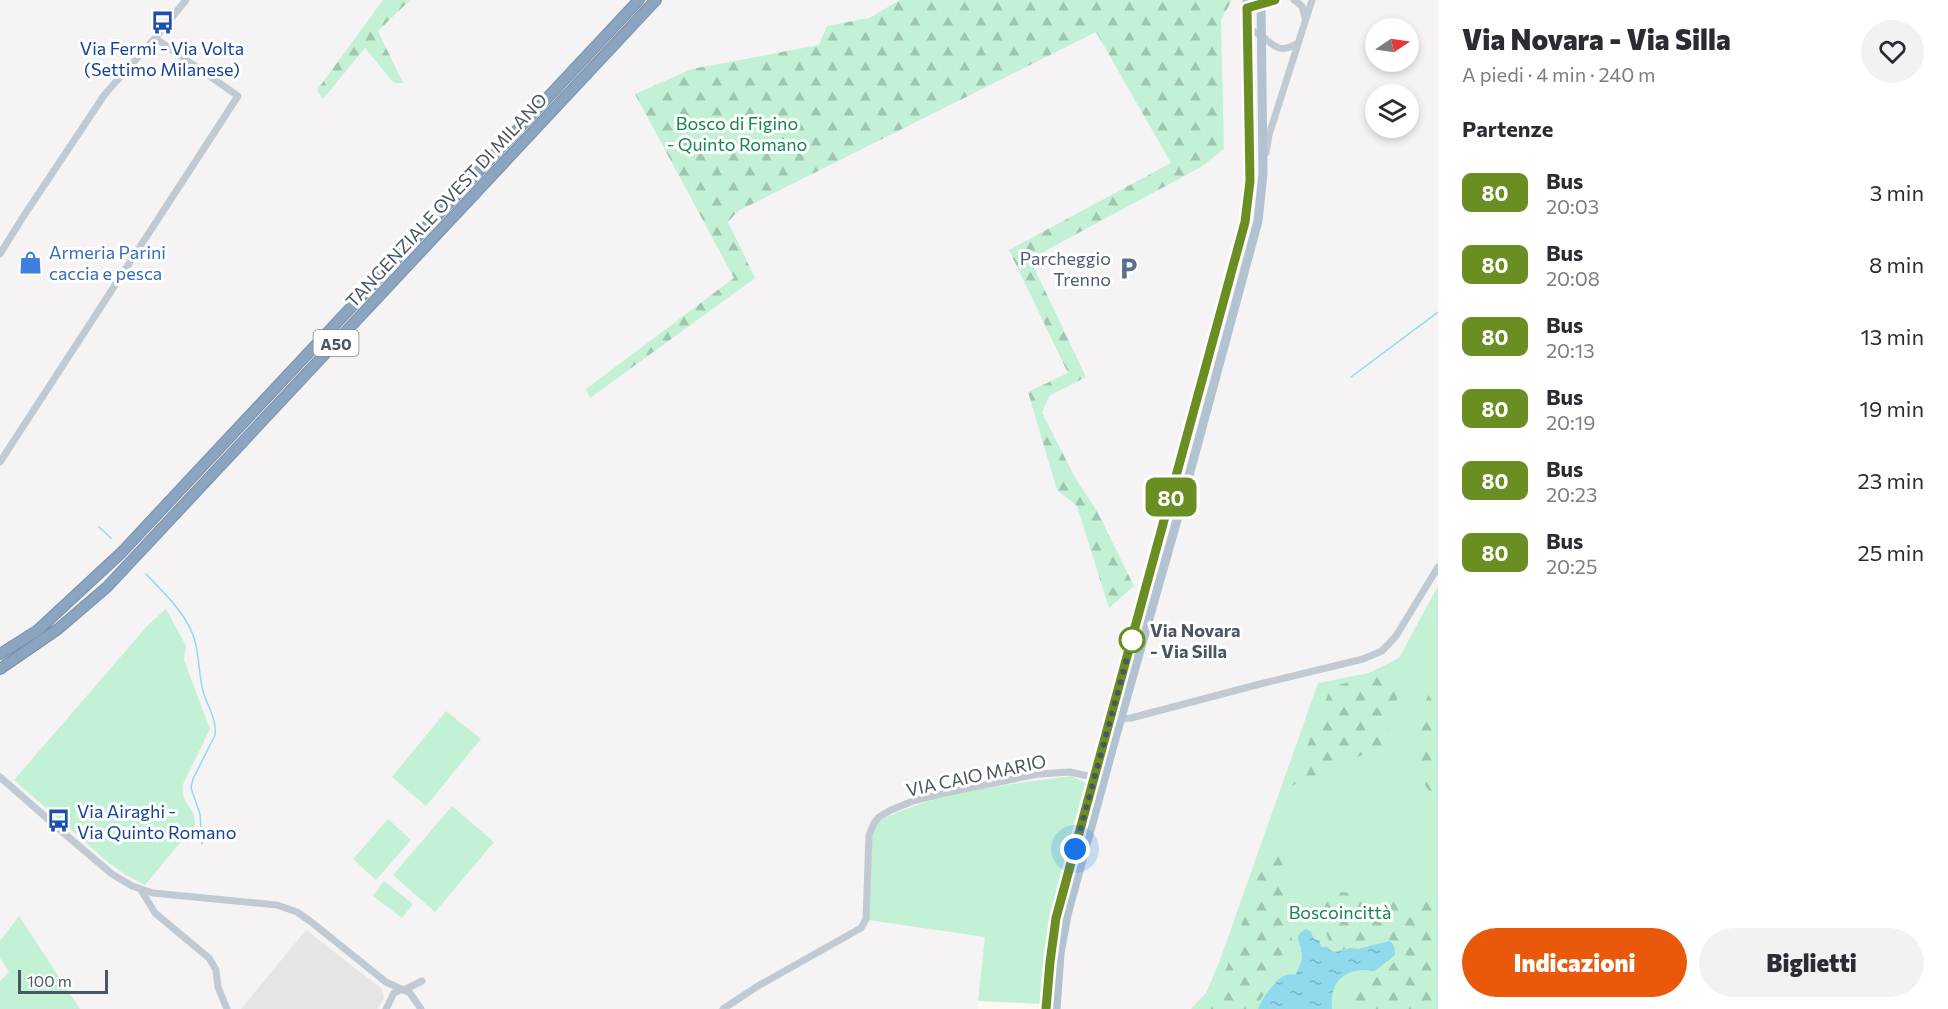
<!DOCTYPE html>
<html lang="it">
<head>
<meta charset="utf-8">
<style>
	body { margin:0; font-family:Commissioner,sans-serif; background:#f2f2f3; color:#2b2b33; height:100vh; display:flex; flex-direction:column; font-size:22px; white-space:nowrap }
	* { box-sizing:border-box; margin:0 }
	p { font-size:20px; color:#7c7c81 }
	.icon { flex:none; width:33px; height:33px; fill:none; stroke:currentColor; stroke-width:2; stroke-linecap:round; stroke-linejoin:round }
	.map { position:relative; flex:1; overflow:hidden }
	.details { display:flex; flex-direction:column; background:#fff; width:510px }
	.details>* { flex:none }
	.badge { padding:0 12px; border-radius:9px; font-size:21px; line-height:39px }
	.needle { width:39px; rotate:77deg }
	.buttons { position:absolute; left:1365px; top:18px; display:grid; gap:12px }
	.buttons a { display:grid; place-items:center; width:54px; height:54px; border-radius:50%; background:#fff; box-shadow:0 3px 9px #0003; font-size:30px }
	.scale { position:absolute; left:18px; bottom:15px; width:90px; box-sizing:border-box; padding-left:6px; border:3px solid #4a5661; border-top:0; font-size:16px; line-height:21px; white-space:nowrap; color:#4a5661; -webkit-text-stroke:4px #fff; paint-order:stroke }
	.you { position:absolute; width:30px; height:30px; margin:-15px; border:4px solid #fff; border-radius:50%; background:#1a73e8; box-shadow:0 0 0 9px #1a73e833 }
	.map>.badge { position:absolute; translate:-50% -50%; box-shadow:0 0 0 3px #fff }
	h2 { padding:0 24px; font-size:22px; line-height:54px }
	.round { display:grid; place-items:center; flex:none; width:63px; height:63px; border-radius:32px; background:#f2f2f3 }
	.headline { display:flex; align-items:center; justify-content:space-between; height:102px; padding:0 24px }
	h1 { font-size:28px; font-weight:800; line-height:45px }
	.cta { display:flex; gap:12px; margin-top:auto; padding:12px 24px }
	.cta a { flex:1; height:69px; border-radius:36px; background:#ea580c; color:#fff; font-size:24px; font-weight:800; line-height:69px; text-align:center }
	.cta a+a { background:#f2f2f3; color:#2b2b33 }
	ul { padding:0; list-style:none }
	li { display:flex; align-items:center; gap:18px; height:72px; padding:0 24px }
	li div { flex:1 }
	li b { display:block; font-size:22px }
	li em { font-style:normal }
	li .badge { min-width:66px; font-weight:700; text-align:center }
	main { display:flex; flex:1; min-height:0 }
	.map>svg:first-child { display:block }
	.commercial { fill:#fdf9ef }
	.education { fill:#e6e4e5 }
	.green { fill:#c3f1d5 }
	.forest { fill:url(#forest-firs) }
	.water { fill:url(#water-ripples) }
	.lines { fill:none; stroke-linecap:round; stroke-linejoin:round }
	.stream { stroke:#90daee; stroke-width:1.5 }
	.highway-casing { stroke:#7690ad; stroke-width:12 }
	.minor { stroke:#c1cad2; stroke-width:7 }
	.major { stroke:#b3c2d1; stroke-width:9 }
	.highway { stroke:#8ba5c1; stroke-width:10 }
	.line-casing { stroke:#fff; stroke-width:14 }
	.line { stroke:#6b8e23; stroke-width:9 }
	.walk { stroke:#4a5661; stroke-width:6; stroke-dasharray:0 10.8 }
	.stop-dot { fill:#fff; stroke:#6b8e23; stroke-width:3 }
	.labels { text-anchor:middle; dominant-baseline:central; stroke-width:6; stroke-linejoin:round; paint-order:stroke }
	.shield { fill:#fff; stroke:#808990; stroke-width:1.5 }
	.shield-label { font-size:16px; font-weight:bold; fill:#4a5661 }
	.transit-label { font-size:18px; fill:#164399; stroke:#fff }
	.park-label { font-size:18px; fill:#17864f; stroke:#fff }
	.street-label { font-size:18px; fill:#4a5661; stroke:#fff }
	.shop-label { font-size:18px; fill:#366cbe; stroke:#fff; text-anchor:start }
	.service-label { font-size:18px; fill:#4e5e75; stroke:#fff; text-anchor:end }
	.stop-label { font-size:18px; font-weight:bold; fill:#4a5661; stroke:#fff; text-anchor:start }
</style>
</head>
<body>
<main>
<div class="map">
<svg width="1438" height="1009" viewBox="0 0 1438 1009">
	<defs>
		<pattern id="forest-firs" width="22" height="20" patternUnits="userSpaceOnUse" patternTransform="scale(1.5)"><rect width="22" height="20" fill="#c3f1d5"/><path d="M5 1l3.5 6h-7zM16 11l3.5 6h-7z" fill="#a0c6b0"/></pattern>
		<pattern id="water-ripples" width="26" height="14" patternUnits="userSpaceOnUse" patternTransform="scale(1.5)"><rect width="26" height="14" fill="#90daee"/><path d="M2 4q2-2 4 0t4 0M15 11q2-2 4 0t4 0" fill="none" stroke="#78b4c4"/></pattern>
	</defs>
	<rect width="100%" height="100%" fill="#f5f3f3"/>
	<path class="commercial" d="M978 1001 1043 1004 1042 1009H977Z"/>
	<path class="education" d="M306 930 382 989 384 998 378 1009H241Z"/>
	<path class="green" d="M1438 586V1009H1191L1206 993 1219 963 1318 683 1369 673 1399 658Z
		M166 609 186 646 184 660 210 729 183 784C180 806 196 804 195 825L145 885 126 875 109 863 14 780 149 624Z
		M446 711 481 739 426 806 392 777Z
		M1072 776 1086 783 1062 869 1050 927 1043 1004 978 1001 985 937 868 920 872 833 877 822C936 791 1007 785 1072 776Z
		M452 806 494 842 435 912 393 875Z
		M388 819 411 840 376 880 353 859Z
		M384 881 413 904 402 918 373 896Z
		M19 916 80 1009H0V981L9 972 0 958V941Z"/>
	<path class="forest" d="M383 0H410L378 31 403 83H394L365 48 323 99 317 90Z
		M900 0H1232L1221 20 1224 149 1201 167 1030 259 1086 377 1049 396 1042 413 1077 481 1097 511 1134 586 1109 608 1077 506 1057 490 1028 392 1068 373 1009 250 1171 163 1096 32 738 211 728 222 755 278 590 398 586 389 734 278 635 94 692 69 819 45 827 26 869 18Z
		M1392 671 1401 677 1394 716 1383 746 1291 786 1331 687Z
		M1438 684V807L1420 776 1413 727 1429 694Z
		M1268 848 1287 855C1285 888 1284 918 1295 949L1254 1009H1206L1216 998Z
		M1438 885V1009H1350V985C1365 981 1395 971 1398 953 1398 950 1397 947 1396 943L1387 939 1337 951 1332 949 1319 913 1328 894 1344 892 1359 896 1428 897Z"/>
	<path class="water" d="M1306 929 1311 932 1314 939 1319 940 1321 947H1328L1330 950 1335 952 1350 948 1358 949 1389 941C1395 944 1395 949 1395 955L1375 971C1346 966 1329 981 1332 1009H1258C1261 1000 1276 978 1286 975 1289 974 1292 975 1296 974 1299 967 1302 962 1302 955 1302 943 1291 937 1306 929Z"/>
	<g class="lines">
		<path class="stream" d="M1351 377 1438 312
			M99 527 111 538
			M146 574C164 593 188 615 195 641 199 657 199 675 203 691 207 706 217 719 215 735L193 779 191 788 200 814 202 844"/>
		<defs>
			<path id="highway" d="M0 654 38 630 121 553 639 0
				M0 669 58 629 107 587 656 0"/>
		</defs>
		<use href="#highway" class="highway-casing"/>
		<path class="minor" d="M1294 0 1302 6 1305 18
			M1247 8 1275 0
			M1248 29C1252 31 1258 33 1262 36 1275 47 1280 54 1298 43
			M1266 153 1269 135 1312 0
			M0 254 23 217 105 94 155 38 186 0
			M0 462 238 96 155 38
			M1110 719 1131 718 1260 684 1363 659 1382 651 1396 636 1438 567
			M0 777 73 841 112 874 132 886 153 893 277 905 297 912 310 921 386 982 410 993 421 1009
			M141 890 155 913 209 958 216 970 218 987 227 1009
			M404 990 422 981
			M386 1009 394 993 400 990
			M723 1009 758 986 861 928 866 919 869 835 874 823 879 817 891 810 913 801 945 793 1038 774 1070 772 1097 778"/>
		<path class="major" d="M1046 1009 1050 962 1056 917 1245 222 1250 181 1247 0
			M1056 1009 1060 954 1067 915 1116 735 1177 520 1258 221 1263 174 1261 0"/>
		<use href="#highway" class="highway"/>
	</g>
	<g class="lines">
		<defs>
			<path id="line" d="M1046 1009 1050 962 1056 918 1245 222 1250 181 1247 8 1275 0"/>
		</defs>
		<use href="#line" class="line-casing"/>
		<use href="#line" class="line"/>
		<path class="walk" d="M1075 849 1132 640"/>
	</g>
	<defs>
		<symbol id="bus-bare" viewBox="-9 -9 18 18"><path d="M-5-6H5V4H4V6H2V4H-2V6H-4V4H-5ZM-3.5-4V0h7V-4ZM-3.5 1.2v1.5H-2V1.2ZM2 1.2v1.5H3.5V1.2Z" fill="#1a4fb4" stroke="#fff" stroke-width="2.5" paint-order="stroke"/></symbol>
		<symbol id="shop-bare" viewBox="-9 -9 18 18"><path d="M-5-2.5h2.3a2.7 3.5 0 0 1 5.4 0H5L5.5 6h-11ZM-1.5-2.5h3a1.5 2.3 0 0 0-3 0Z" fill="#3f7fe0" stroke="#fff" stroke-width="2.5" paint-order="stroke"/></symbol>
		<symbol id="parking-bare" viewBox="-9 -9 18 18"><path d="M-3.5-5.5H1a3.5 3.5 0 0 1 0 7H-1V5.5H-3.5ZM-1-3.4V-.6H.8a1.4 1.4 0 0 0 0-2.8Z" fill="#5c6f8a" stroke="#fff" stroke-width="2.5" paint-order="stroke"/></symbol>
	</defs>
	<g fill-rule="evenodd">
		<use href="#bus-bare" x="146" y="6" width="33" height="33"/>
		<use href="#shop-bare" x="14" y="246" width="33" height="33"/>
		<use href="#parking-bare" x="1112" y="252" width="33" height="33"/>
		<use href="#bus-bare" x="42" y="804" width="33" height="33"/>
	</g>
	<circle class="stop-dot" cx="1132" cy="640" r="12"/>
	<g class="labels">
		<rect class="shield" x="313.5" y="330" width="45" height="26" rx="4.5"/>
		<g class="shield-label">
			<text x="336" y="343">A50</text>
		</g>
		<g class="transit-label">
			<text x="162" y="48">Via Fermi - Via Volta<tspan x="162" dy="21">(Settimo Milanese)</tspan></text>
			<text x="77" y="811" text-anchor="start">Via Airaghi -<tspan x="77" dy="21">Via Quinto Romano</tspan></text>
		</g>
		<g class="park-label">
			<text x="737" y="123">Bosco di Figino<tspan x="737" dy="21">- Quinto Romano</tspan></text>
			<text x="1340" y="912">Boscoincittà</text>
		</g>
		<g class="street-label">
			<text transform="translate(446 200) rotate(-47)">TANGENZIALE OVEST DI MILANO</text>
			<text transform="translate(976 775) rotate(-12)">VIA CAIO MARIO</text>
		</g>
		<g class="shop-label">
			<text x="49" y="252">Armeria Parini<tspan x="49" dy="21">caccia e pesca</tspan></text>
		</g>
		<g class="service-label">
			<text x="1111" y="258">Parcheggio<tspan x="1111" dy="21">Trenno</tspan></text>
		</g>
		<g class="stop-label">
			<text x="1150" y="630">Via Novara<tspan x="1150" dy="21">- Via Silla</tspan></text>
		</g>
	</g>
</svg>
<div class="buttons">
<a><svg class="needle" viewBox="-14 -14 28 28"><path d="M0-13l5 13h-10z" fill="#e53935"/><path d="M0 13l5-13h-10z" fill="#7c7c81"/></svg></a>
<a><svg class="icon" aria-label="layers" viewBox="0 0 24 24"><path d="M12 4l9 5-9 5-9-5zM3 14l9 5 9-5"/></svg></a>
</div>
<div class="scale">100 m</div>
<div class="you" style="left:1075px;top:849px"></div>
<b class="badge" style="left:1171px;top:497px;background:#6b8e23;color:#fff">80</b>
</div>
<section class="details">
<div class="headline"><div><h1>Via Novara - Via Silla</h1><p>A piedi · 4 min · 240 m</p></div><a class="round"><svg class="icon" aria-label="heart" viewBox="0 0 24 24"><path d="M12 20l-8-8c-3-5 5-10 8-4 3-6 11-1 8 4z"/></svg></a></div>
<h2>Partenze</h2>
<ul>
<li><span class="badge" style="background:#6b8e23;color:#fff">80</span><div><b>Bus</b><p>20:03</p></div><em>3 min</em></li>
<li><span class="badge" style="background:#6b8e23;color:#fff">80</span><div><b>Bus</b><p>20:08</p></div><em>8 min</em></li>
<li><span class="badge" style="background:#6b8e23;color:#fff">80</span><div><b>Bus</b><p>20:13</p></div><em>13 min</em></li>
<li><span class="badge" style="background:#6b8e23;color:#fff">80</span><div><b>Bus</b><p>20:19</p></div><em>19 min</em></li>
<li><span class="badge" style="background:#6b8e23;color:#fff">80</span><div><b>Bus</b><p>20:23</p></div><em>23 min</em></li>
<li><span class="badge" style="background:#6b8e23;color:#fff">80</span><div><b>Bus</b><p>20:25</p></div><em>25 min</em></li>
</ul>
<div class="cta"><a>Indicazioni</a><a>Biglietti</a></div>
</section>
</main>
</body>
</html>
